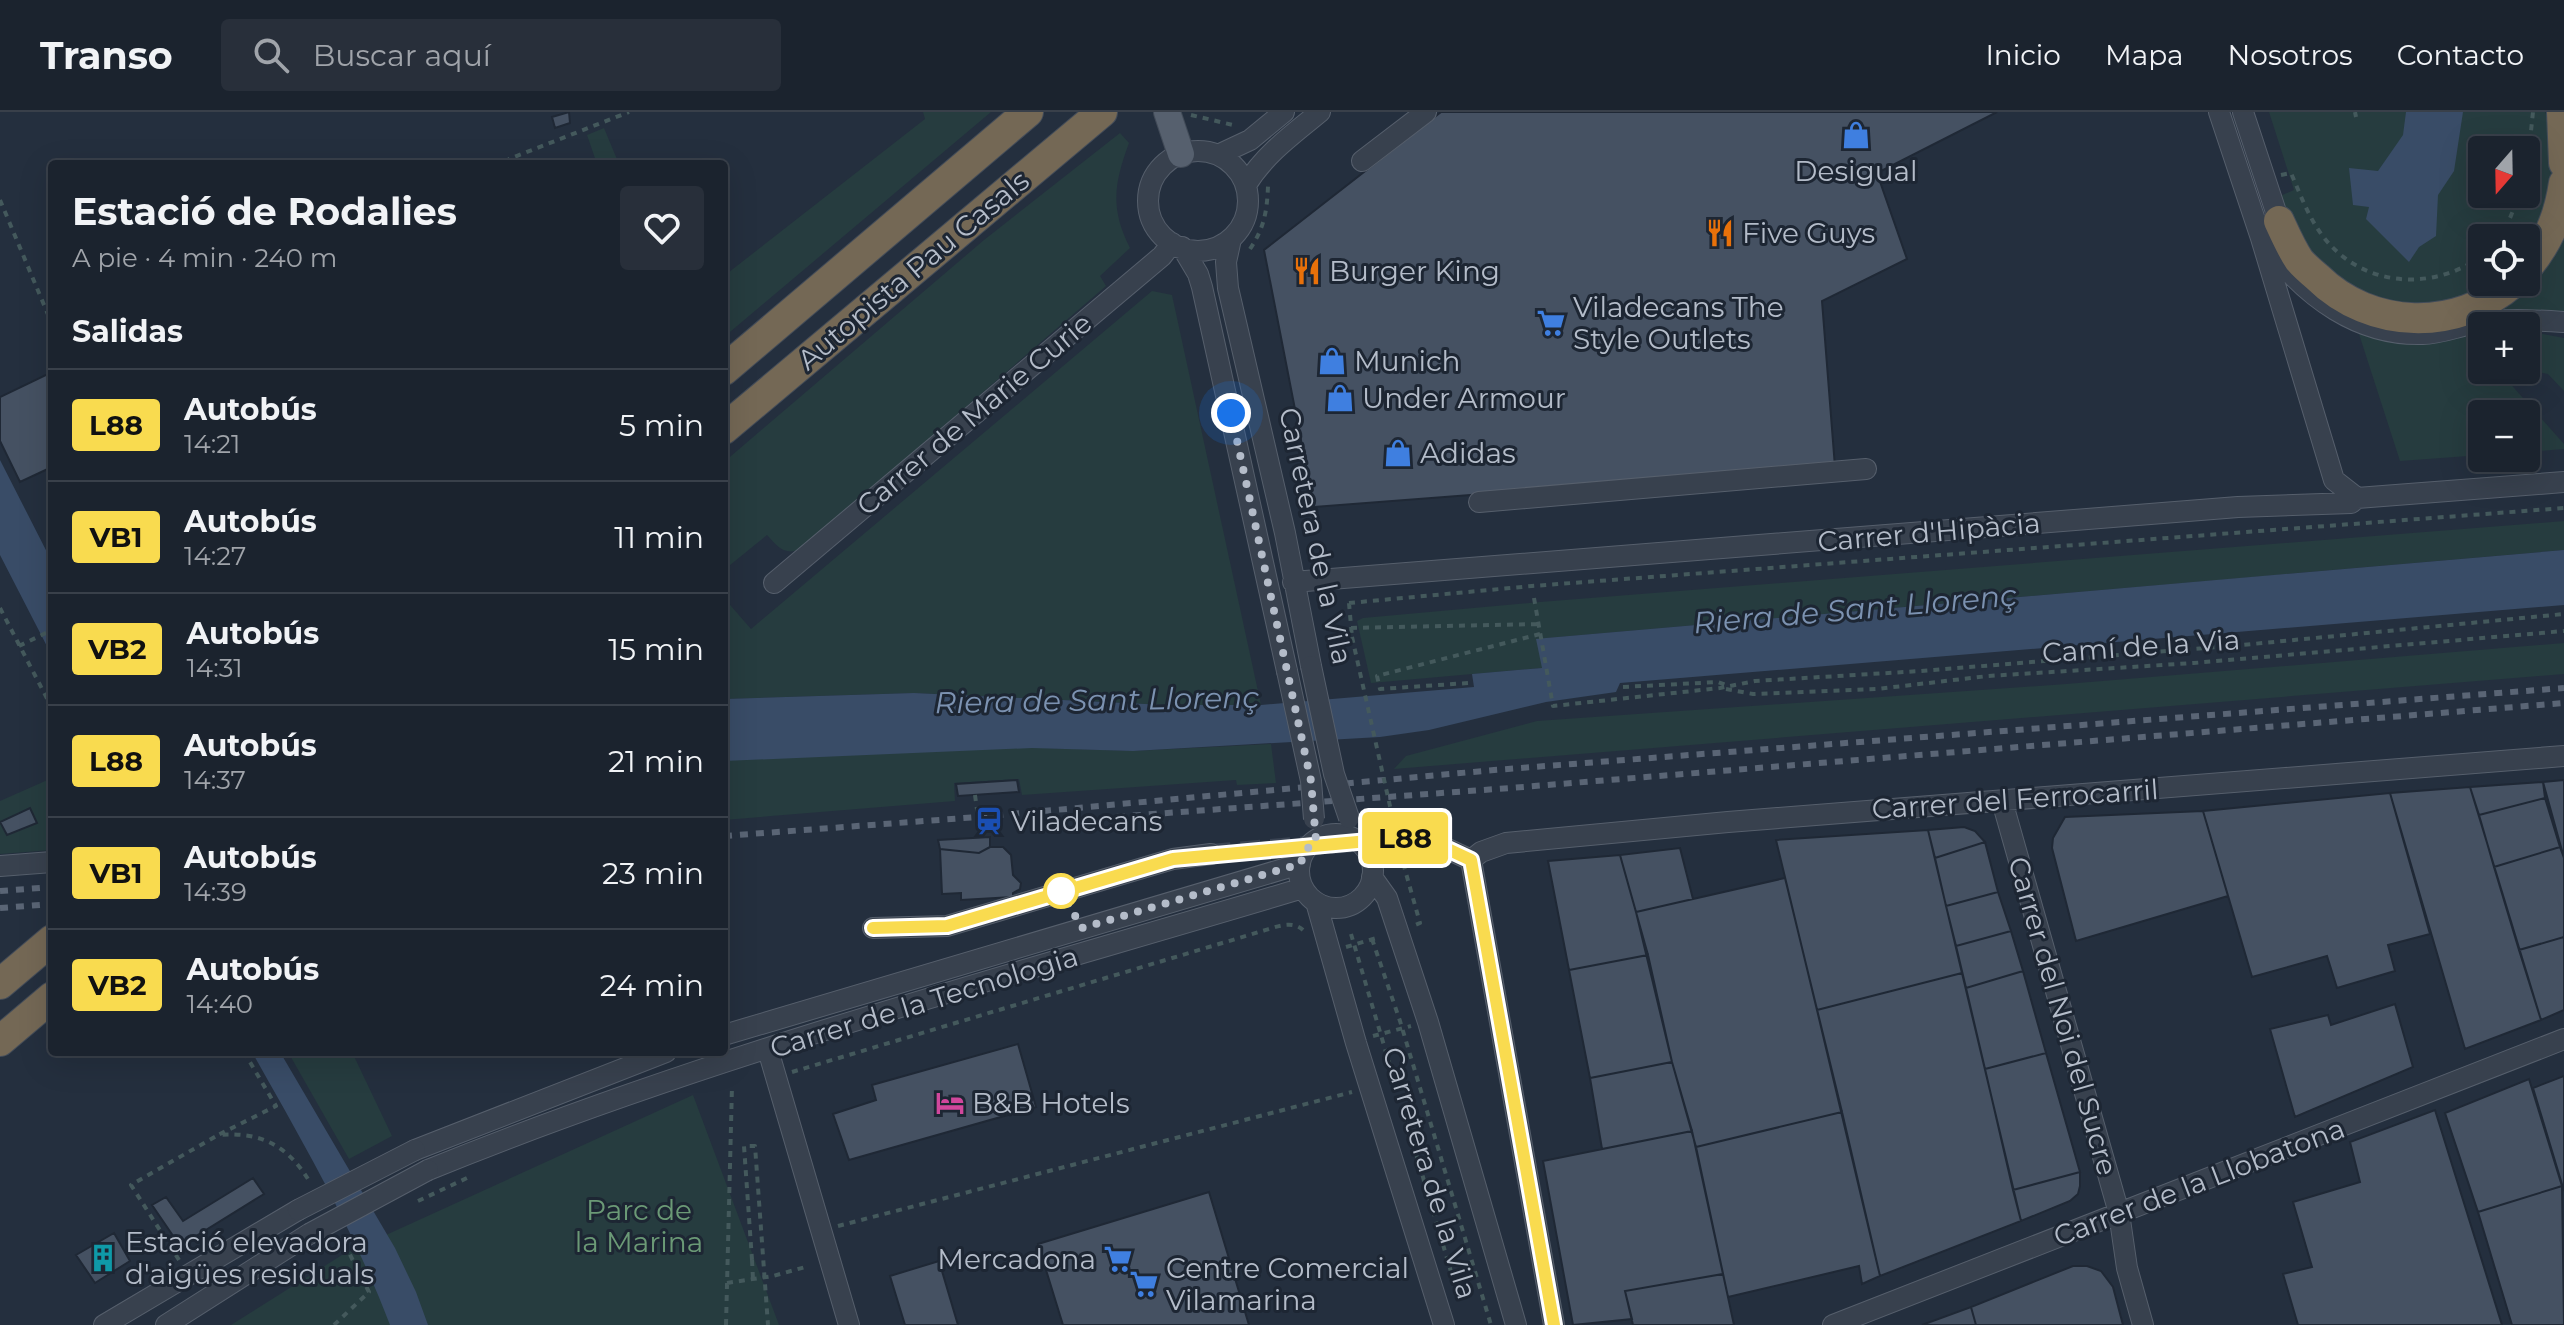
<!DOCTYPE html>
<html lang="es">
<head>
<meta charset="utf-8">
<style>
	body { margin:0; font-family:Montserrat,sans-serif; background:#282f3a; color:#f1f3f6; height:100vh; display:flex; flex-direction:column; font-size:30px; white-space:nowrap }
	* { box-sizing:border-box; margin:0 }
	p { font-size:26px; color:#a0a4aa }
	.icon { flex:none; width:44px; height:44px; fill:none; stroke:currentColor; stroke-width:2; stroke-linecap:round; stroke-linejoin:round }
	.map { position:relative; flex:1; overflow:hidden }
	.drawer { position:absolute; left:48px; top:48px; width:680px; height:896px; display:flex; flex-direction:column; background:#1b232e; border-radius:8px; box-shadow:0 8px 32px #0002,0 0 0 2px #39404a }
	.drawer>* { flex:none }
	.badge { padding:0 16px; border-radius:6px; font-size:28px; line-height:52px }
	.needle { width:52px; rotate:200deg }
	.fabs { position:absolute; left:2468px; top:24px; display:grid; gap:16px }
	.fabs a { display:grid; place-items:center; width:72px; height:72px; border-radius:8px; background:#1b232e; box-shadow:0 8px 32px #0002,0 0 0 2px #39404a; font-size:40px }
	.you { position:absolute; width:40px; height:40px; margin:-20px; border:6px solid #fff; border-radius:50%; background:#1a73e8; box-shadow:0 0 0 12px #1a73e833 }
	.map>.badge { position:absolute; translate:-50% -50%; box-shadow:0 0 0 4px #fff }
	h2 { padding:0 24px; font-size:30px; line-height:72px }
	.round { display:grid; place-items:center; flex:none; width:84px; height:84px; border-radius:8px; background:#282f3a }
	.head { display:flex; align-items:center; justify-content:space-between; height:136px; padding:0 24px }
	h1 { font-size:38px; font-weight:700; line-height:60px }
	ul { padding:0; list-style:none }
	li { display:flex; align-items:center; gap:24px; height:112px; padding:0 24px; border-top:2px solid #39404a }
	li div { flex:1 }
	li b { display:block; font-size:30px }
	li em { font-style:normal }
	li .badge { min-width:88px; font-weight:700; text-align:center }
	header { display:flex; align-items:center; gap:48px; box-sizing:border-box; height:112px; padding:0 40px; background:#1b232e; border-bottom:2px solid #39404a }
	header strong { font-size:38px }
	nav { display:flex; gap:44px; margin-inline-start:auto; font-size:28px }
	.search { width:560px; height:72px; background:#282f3a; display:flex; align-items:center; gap:20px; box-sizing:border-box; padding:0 28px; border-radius:8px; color:#a0a4aa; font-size:30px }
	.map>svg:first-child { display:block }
	.green { fill:#263c3f; fill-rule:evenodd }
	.water { fill:#394c67 }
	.building { fill:#455162; stroke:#1f2835; stroke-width:2 }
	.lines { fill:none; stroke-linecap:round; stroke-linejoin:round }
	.minor-tunnel { stroke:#3a4453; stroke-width:20; stroke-dasharray:20 10; stroke-linecap:butt }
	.minor-casing { stroke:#565f6c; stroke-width:22 }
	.major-casing { stroke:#414a57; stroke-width:28 }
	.highway-casing { stroke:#434c59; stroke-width:32 }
	.path { stroke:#44595c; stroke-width:4; stroke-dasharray:6 6; stroke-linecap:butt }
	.minor { stroke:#38414e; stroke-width:20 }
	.major { stroke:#56606e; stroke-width:26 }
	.highway { stroke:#746855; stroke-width:30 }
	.rail { stroke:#5a6575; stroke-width:6; stroke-dasharray:8 8; stroke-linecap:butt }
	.minor-bridge-casing { stroke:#565f6c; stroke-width:22; stroke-linecap:butt }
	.path-bridge { stroke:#44595c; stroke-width:4; stroke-dasharray:6 6; stroke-linecap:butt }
	.minor-bridge { stroke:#38414e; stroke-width:20 }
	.line-casing { stroke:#fff; stroke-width:18 }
	.line { stroke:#f9db4f; stroke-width:12 }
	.walk { stroke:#b4bcc9; stroke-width:8; stroke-dasharray:0 14.4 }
	.stop-dot { fill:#fff; stroke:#f9db4f; stroke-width:4 }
	.labels { text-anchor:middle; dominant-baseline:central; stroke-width:6; stroke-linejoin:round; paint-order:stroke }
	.poi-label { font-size:28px; fill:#b4bcc9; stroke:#1d2633; text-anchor:start }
	.street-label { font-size:28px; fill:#b4bcc9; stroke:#1d2633 }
	.park-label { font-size:28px; fill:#6b9a76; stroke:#1d2633 }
	.water-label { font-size:30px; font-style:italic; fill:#7c92b1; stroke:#1d2633 }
</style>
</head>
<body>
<header>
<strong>Transo</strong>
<div class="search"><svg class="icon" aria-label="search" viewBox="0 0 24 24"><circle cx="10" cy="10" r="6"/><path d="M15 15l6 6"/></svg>Buscar aquí</div>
<nav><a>Inicio</a><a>Mapa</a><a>Nosotros</a><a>Contacto</a></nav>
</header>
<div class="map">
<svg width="2564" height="1213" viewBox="0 0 2564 1213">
	<rect width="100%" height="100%" fill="#242f3e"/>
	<path class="green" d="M923 0H991L724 225V164L925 7Z
		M2269 0H2545L2551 12 2556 81 2526 137V126H2482V170H2488C2474 180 2456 188 2438 189V193L2375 190 2316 151 2295 121 2280 84 2294 78ZM2482 38H2526V82H2482Z
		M604 16 619 52H597L587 23Z
		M1120 21 1129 31C1114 72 1110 96 1130 136L1100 164 1106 174 801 437C785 444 778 435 767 423L724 458V350L984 128Z
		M2564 107V202L2534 198 2496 203Z
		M1152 179 1172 183 1261 593H1166L914 581 724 587V486L751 517Z
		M2526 219 2564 226V279L2548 262 2525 258Z
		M2482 220V258H2498L2564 332V337L2526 340V302H2482V343L2400 349 2359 222C2409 231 2432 235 2482 220Z
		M2564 409V438L1547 526 1552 555 1371 571 1357 509 1363 506 1540 490Z
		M2564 531V562L1394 657 1406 644 1537 609 2066 572Z
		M869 630 1133 639 1271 632 1276 671 1237 673 1236 668 1022 683 1019 667 954 671 955 689 724 708V634Z
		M52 666V738L0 742V689Z
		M288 940H352L392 1024 349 1047Z
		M693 983 779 1213H231L342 1143Z"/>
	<path class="water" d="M2406 0H2463L2454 59 2438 83 2436 124 2419 135 2409 150 2366 107 2369 95 2353 93 2349 56 2378 59 2403 23Z
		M0 348 52 450V544L0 443Z
		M2564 438V493L1620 571 1616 580 1546 590 1429 618 1380 625 1133 639 1032 636 724 649V587L914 581 1166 593H1261L1474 575 1472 562 1542 556 1536 527 1546 526Z
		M252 940H280L395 1136 416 1180 428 1213H390C354 1118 302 1029 252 940Z"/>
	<path class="building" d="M569 0 570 11 555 16 552 5Z
		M1441 0H1997L1877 61 1907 147 1822 189 1835 355 1314 395 1264 138Z
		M52 260V355L20 370 0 329V285Z
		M1017 668 1019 680 958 684 956 672Z
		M2564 668V746L2543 670Z
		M2543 670 2545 686 2479 703 2470 675Z
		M2470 675 2541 908 2465 937 2390 681Z
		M2390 681 2430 822 2388 833 2395 859 2337 876 2327 844 2252 865 2203 699Z
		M2545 686 2560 735 2494 755 2479 703Z
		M30 696 37 711 7 723 0 710Z
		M2203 699 2228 784 2076 829 2052 736 2053 726 2065 705Z
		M1964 715 1975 719 1985 730 1935 746 1928 718Z
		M1928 718 1962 861 1817 898 1776 728Z
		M990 725V735L979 741 940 737 938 728Z
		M1985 730 1998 780 1946 794 1935 746Z
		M990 735H1003L1011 743 1013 763 1021 771 1020 777 1013 781V785L961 788V781L942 782 940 737 979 741Z
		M2560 735 2564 746V825L2519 838 2494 755Z
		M1680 736 1693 787 1636 800 1620 743Z
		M1620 743 1648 843 1569 858 1548 749Z
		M1785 766 1842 1000 1696 1035 1672 950 1636 800Z
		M1998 780 2011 819 1956 834 1946 794Z
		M2011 819 2023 859 1966 876 1956 834Z
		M2564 825V898L2541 908 2519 838Z
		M1648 843 1672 950 1590 966 1569 858Z
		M2023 859 2046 941 1985 957 1966 876Z
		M1962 861 2021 1109 1880 1164 1817 898Z
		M2395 892 2413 955 2295 1005 2270 917 2328 903 2331 913Z
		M1018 932 1036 995 849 1048 833 1002 876 988 872 973Z
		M2046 941 2080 1060 2013 1078 1985 957Z
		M1672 950 1692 1019 1602 1037 1590 966Z
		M2564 964V1079L2533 976Z
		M2529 967 2562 1074 2478 1100 2445 1001Z
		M2435 998 2502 1213H2298L2283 1162 2312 1155 2293 1090 2360 1070 2350 1030Z
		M1842 1000 1880 1164 1862 1172 1859 1154 1728 1185 1696 1035Z
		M1692 1019 1723 1162 1625 1179 1632 1207 1573 1213 1543 1049Z
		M2080 1060V1074L2078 1082 2070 1089 2021 1109 2013 1078Z
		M253 1066 264 1082 180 1134 152 1093 166 1085 183 1109Z
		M2562 1074 2564 1213H2512L2478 1100Z
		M1209 1080 1249 1213H1063L1038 1132Z
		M114 1121 130 1149 95 1171 76 1143Z
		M939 1149 958 1213H905L890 1164Z
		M2073 1154H2087L2101 1159 2113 1175 2123 1213H1976L1971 1195Z
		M1723 1162 1734 1213H1633L1625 1179Z
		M1971 1195 1976 1213H1922Z"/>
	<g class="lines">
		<path class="minor-tunnel" d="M1211 742 1401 726 1416 728"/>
		<defs>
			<path id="minor" d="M2219 0 2261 126 2334 368 2357 386
				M2243 0 2279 109
				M1148 89a50 50 0 1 1 100 0a50 50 0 1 1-100 0Z
				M1218 43 1250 28 1284 0
				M1362 49 1426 0
				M1246 73C1264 43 1293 22 1320 0
				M1231 127 1226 150 1228 176 1285 421 1311 554
				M1182 135 1198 162 1202 175 1287 559
				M2268 135C2306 185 2358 224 2423 222 2439 222 2456 215 2472 212 2503 206 2533 208 2564 210
				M1479 390 1866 357
				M1293 470 2238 395 2351 391 2357 386 2564 370
				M774 471 1162 144 1172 131
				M2002 689 2119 1101 2127 1156 2143 1213
				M1299 759a37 37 0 1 1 74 0a37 37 0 1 1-74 0Z
				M1416 728 1439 733 1471 748
				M1471 748 1481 740 1506 731 1728 710 2564 644
				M1471 748 1554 1213
				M0 754 52 750
				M1372 765 1387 786 1428 910 1516 1213
				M1316 790 1356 931 1444 1213
				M873 816 947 814 1173 747 1211 742
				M724 923 1300 752
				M768 938 849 1213
				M415 1038 666 940
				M428 1058C712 942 1010 864 1303 776
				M104 1213 298 1098
				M166 1213 309 1122
				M1833 1213 2564 927"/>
			<path id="major" d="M1167 0 1181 42"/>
			<path id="highway" d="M2562 0 2564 51
				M2279 109C2285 122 2291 136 2299 148 2304 154 2311 160 2317 165 2371 218 2457 220 2514 170
				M2526 157C2548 131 2559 105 2564 71
				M724 258 1028 0
				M724 317 1102 0
				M0 872 52 828
				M0 929 52 885"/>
		</defs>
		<use href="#minor" class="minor-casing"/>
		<use href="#major" class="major-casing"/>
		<use href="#highway" class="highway-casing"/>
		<path class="path" d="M2355 0 2356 5
			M1191 3 1233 13
			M511 52 509 47 629 0
			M2281 63 2291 61C2301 84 2309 107 2325 127 2365 176 2433 179 2482 144
			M2526 66 2533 0
			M0 88 52 212
			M2497 126 2510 106 2520 82
			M1250 137C1264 116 1267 100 1268 74
			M1534 486 1553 594 1720 576 1755 569 1921 559 2242 533 2564 502
			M1349 491 1532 474 2564 396
			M1349 491 1352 525
			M0 496 52 596
			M1351 516 1539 512
			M19 534 52 518
			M1468 571 1380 577 1377 564 1540 522
			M1623 575 1718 570 1726 573
			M1726 577 1753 582 1877 577 1988 564 2194 551 2564 519
			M975 683 978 705
			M1392 703 1396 724
			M1400 740 1420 811 1415 813
			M1351 822 1457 1180
			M1372 827 1400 909 1491 1213
			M1346 835 1380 825
			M1373 924 1411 914
			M244 940 276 994 218 1023C261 1019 289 1034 311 1072
			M792 960 1259 820C1274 816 1291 807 1303 818
			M418 1089 467 1066
			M838 1114 1352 980
			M179 1148 131 1073 218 1023
			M752 1148 753 1167
			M727 1171 773 1164 809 1154
			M334 1213 369 1180 341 1125
			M726 1213 732 974"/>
		<use href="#minor" class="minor"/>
		<use href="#major" class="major"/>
		<use href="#highway" class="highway"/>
		<path class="rail" d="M1085 707 1510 676 2564 591
			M724 724 978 705 1494 658 2564 576
			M0 779 52 775
			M0 796 52 792"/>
		<defs>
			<path id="minor-bridge" d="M1311 554 1334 662 1349 706
				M1287 559 1311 669 1314 707
				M298 1098 415 1038
				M309 1122 428 1058"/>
		</defs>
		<use href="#minor-bridge" class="minor-bridge-casing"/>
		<path class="path-bridge" d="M1352 525 1392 703
			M752 1148 744 1034H755L768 1213"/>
		<use href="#minor-bridge" class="minor-bridge"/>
	</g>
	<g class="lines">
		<defs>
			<path id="line" d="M873 816 947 814 1173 747 1401 726 1439 733 1471 748 1554 1213"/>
		</defs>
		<use href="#line" class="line-casing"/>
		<use href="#line" class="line"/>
		<path class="walk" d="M1061 779 1082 816 1300 752 1307 737 1316 729 1311 669 1231 301"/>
	</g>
	<defs>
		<symbol id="shop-bare" viewBox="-9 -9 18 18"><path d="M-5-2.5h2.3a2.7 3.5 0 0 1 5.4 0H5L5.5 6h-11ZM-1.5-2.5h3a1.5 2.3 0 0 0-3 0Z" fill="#3f7fe0" stroke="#1d2633" stroke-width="2.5" paint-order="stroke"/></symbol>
		<symbol id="restaurant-bare" viewBox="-9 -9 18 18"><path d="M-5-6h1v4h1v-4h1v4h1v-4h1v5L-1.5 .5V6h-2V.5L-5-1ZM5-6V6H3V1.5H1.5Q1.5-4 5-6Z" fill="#e8710a" stroke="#1d2633" stroke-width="2.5" paint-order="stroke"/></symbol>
		<symbol id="supermarket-bare" viewBox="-9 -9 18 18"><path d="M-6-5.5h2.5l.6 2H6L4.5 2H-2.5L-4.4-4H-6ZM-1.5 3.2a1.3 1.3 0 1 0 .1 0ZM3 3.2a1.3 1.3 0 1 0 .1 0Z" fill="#3f7fe0" stroke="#1d2633" stroke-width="2.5" paint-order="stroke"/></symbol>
		<symbol id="station-bare" viewBox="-9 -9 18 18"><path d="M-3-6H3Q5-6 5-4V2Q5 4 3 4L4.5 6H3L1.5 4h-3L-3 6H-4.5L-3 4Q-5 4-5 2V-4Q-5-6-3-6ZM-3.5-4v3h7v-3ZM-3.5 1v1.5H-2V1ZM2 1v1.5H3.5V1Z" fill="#1a4fb4" stroke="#1d2633" stroke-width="2.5" paint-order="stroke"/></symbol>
		<symbol id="hotel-bare" viewBox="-9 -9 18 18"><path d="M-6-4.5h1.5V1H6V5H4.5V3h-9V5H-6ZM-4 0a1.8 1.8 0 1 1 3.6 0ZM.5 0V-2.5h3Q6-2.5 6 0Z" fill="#d1479c" stroke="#1d2633" stroke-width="2.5" paint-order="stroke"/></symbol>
		<symbol id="building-bare" viewBox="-9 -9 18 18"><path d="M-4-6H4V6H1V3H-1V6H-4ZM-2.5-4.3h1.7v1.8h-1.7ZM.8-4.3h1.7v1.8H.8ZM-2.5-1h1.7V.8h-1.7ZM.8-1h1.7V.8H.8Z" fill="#0f9aa8" stroke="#1d2633" stroke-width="2.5" paint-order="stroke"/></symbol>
	</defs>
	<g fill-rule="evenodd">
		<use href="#shop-bare" x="1836" y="3" width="40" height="40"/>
		<use href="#restaurant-bare" x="1700" y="101" width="40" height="40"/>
		<use href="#restaurant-bare" x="1287" y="139" width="40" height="40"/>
		<use href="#supermarket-bare" x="1531" y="191" width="40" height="40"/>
		<use href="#shop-bare" x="1312" y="229" width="40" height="40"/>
		<use href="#shop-bare" x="1320" y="266" width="40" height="40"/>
		<use href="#shop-bare" x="1378" y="321" width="40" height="40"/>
		<use href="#station-bare" x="969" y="689" width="40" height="40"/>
		<use href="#hotel-bare" x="930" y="971" width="40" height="40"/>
		<use href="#building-bare" x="83" y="1126" width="40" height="40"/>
		<use href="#supermarket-bare" x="1098" y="1127" width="40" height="40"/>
		<use href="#supermarket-bare" x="1124" y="1152" width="40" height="40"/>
	</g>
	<circle class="stop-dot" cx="1061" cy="779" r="16"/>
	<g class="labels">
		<g class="poi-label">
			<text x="1856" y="59" text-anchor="middle">Desigual</text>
			<text x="1742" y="121">Five Guys</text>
			<text x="1329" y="159">Burger King</text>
			<text x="1573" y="195">Viladecans The<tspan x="1573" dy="32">Style Outlets</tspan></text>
			<text x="1354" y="249">Munich</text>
			<text x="1362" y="286">Under Armour</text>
			<text x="1420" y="341">Adidas</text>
			<text x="1011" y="709">Viladecans</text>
			<text x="972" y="991">B&amp;B Hotels</text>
			<text x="125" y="1130">Estació elevadora<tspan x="125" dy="32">d'aigües residuals</tspan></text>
			<text x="1096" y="1147" text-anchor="end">Mercadona</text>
			<text x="1166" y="1156">Centre Comercial<tspan x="1166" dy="32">Vilamarina</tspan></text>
		</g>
		<g class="street-label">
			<text transform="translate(913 158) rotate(-40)">Autopista Pau Casals</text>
			<text transform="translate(974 302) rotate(-40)">Carrer de Marie Curie</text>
			<text transform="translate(1929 420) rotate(-5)">Carrer d'Hipàcia</text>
			<text transform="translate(1316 424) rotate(78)">Carretera de la Vila</text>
			<text transform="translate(2141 534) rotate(-4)">Camí de la Via</text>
			<text transform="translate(2015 687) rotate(-4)">Carrer del Ferrocarril</text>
			<text transform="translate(924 890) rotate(-17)">Carrer de la Tecnologia</text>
			<text transform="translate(2063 904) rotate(74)">Carrer del Noi del Sucre</text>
			<text transform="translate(1430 1061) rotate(73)">Carretera de la Vila</text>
			<text transform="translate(2199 1070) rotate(-21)">Carrer de la Llobatona</text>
		</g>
		<g class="park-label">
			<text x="639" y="1098">Parc de<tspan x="639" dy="32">la Marina</tspan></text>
		</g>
		<g class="water-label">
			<text transform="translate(1855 497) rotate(-5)">Riera de Sant Llorenç</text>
			<text transform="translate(1097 588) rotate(-1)">Riera de Sant Llorenç</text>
		</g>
	</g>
</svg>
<div class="fabs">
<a><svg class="needle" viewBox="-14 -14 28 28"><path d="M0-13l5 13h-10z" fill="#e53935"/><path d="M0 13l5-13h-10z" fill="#a0a4aa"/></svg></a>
<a><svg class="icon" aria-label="locate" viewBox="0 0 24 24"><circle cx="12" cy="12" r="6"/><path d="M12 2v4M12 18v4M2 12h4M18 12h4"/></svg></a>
<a>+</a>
<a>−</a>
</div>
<div class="you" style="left:1231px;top:301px"></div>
<b class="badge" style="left:1405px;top:726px;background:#f9db4f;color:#111">L88</b>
<section class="drawer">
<div class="head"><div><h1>Estació de Rodalies</h1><p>A pie · 4 min · 240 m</p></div><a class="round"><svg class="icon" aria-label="heart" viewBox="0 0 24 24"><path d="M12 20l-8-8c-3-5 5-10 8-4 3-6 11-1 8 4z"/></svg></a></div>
<h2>Salidas</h2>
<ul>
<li><span class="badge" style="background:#f9db4f;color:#111">L88</span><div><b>Autobús</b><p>14:21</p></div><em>5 min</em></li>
<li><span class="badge" style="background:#f9db4f;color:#111">VB1</span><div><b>Autobús</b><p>14:27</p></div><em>11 min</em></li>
<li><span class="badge" style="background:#f9db4f;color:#111">VB2</span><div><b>Autobús</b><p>14:31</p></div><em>15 min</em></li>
<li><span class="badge" style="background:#f9db4f;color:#111">L88</span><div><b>Autobús</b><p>14:37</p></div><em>21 min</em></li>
<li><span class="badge" style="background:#f9db4f;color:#111">VB1</span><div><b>Autobús</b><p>14:39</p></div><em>23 min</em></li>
<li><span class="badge" style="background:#f9db4f;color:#111">VB2</span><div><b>Autobús</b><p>14:40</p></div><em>24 min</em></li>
</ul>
</section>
</div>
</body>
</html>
